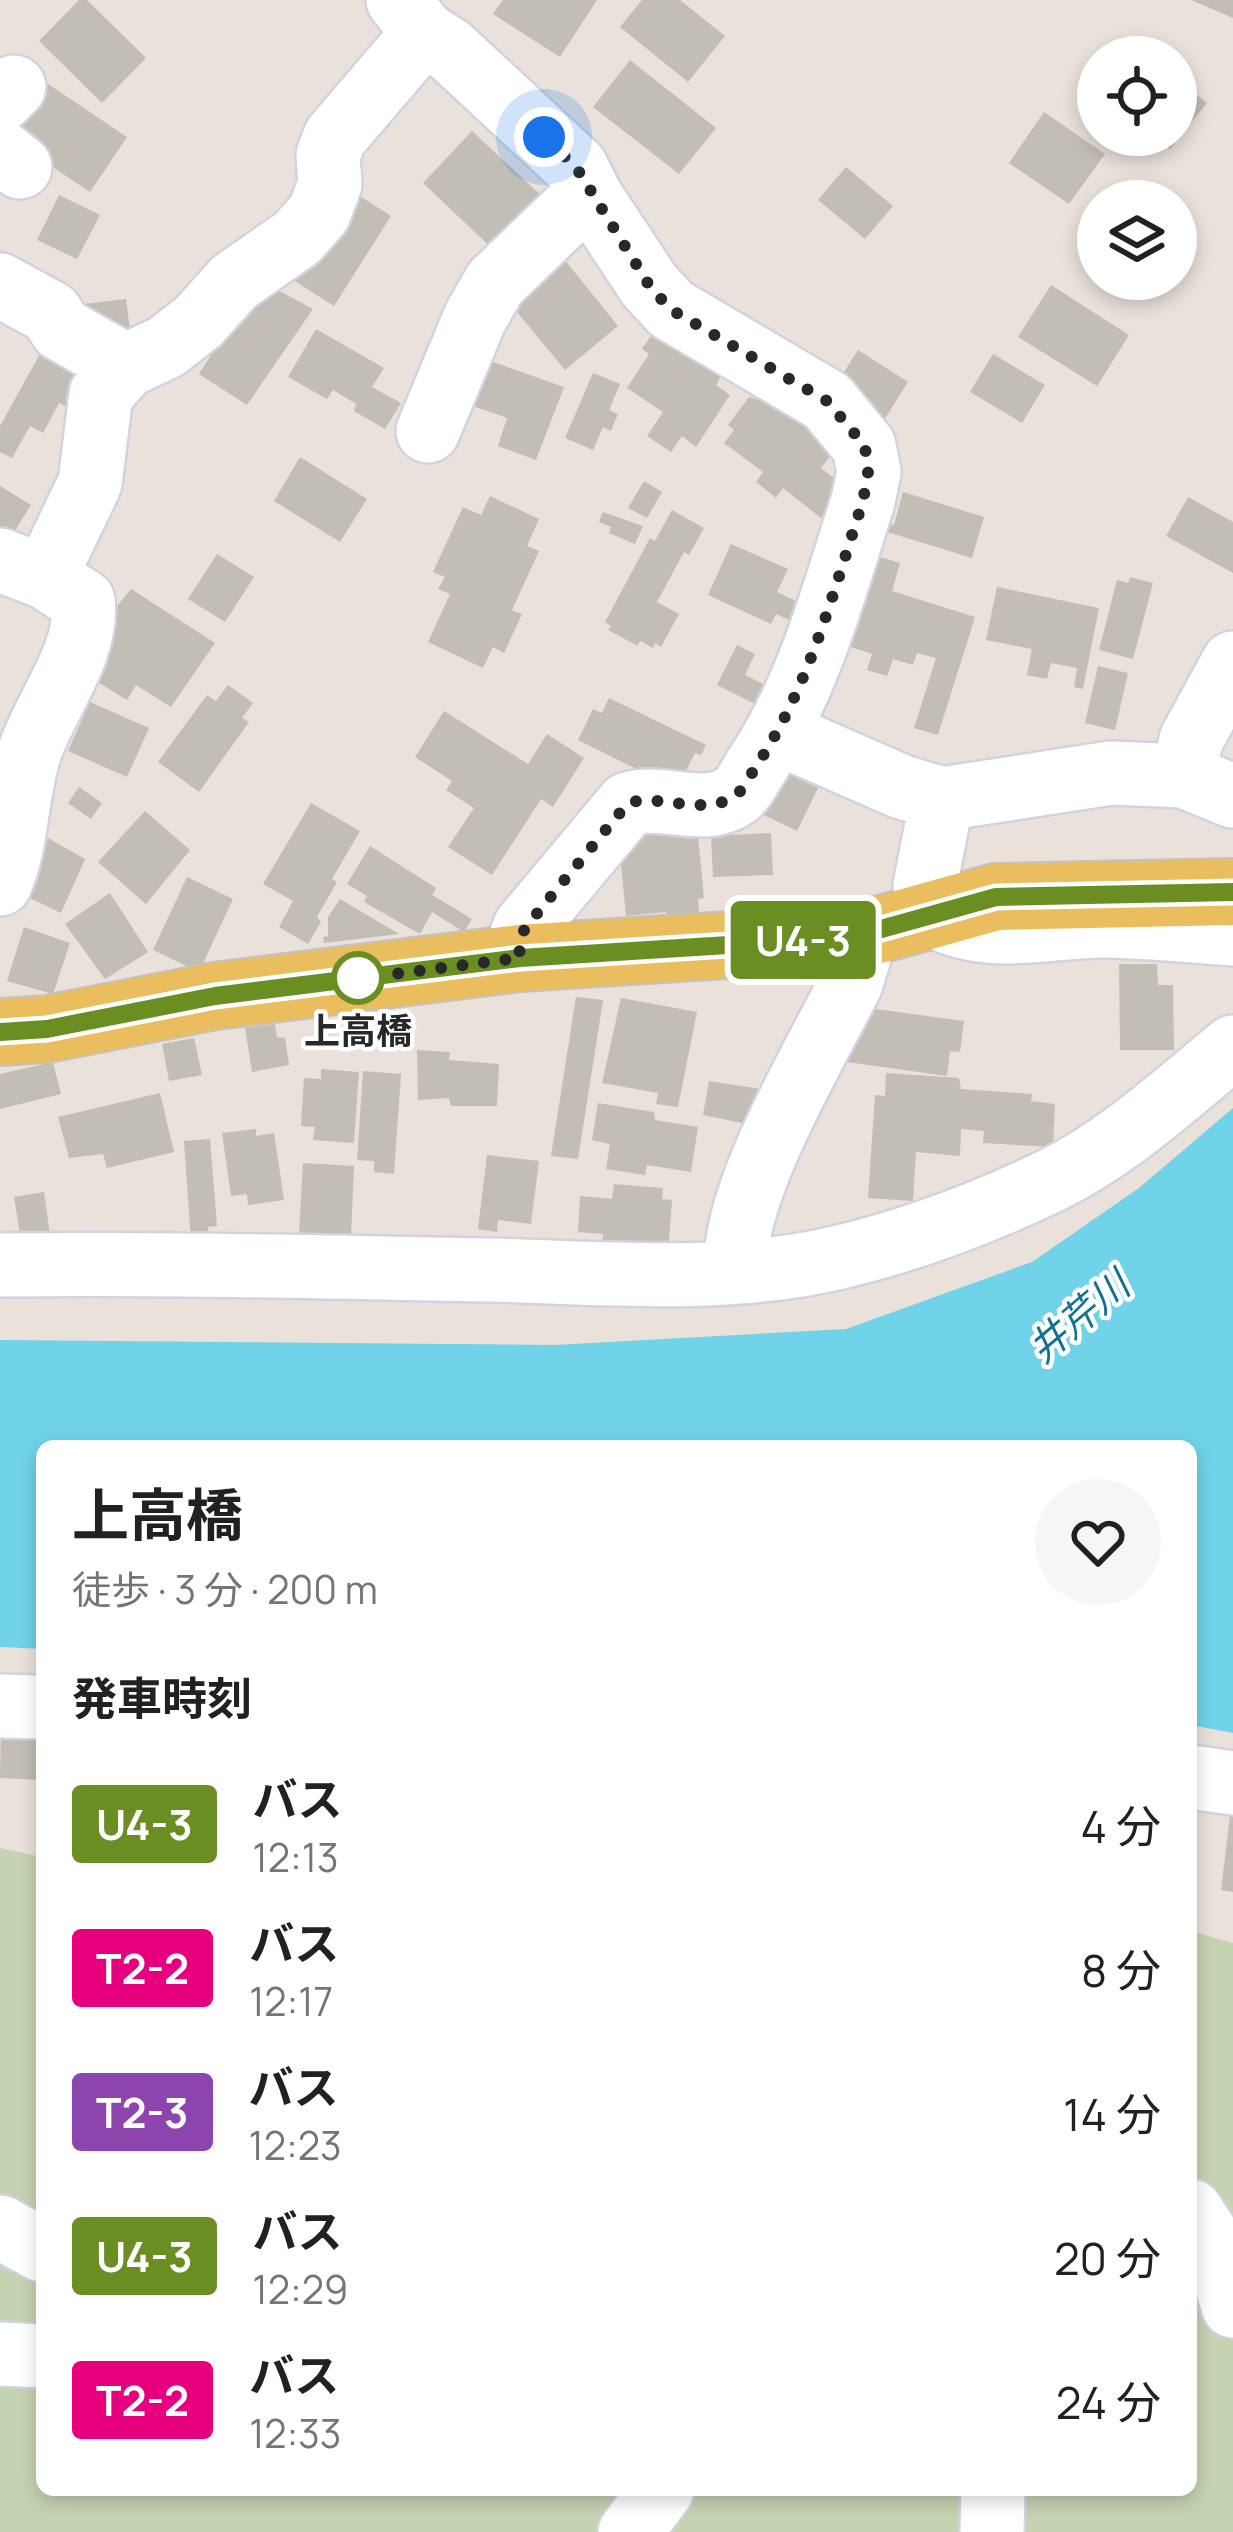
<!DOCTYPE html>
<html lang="ja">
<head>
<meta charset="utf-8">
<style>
	body { margin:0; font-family:Manrope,"Noto Sans JP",sans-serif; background:#f6f6f6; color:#202124; height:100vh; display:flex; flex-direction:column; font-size:45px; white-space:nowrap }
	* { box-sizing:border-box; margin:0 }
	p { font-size:39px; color:#757577 }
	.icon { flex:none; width:66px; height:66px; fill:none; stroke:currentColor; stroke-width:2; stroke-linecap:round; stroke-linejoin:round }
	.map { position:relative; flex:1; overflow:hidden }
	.side { position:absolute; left:36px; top:1440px; width:1161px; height:1056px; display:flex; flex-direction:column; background:#fff; border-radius:18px; box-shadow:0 6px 18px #0003 }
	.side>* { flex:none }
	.badge { padding:0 24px; border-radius:9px; font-size:42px; line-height:78px }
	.fabs { position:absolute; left:1077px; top:36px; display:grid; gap:24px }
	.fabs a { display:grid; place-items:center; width:120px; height:120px; border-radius:50%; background:#fff; box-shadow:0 6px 18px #0003; font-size:60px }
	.you { position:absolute; width:60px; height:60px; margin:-30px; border:9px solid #fff; border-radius:50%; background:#1a73e8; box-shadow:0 0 0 18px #1a73e833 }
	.map>.badge { position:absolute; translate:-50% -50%; box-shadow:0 0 0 6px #fff }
	h2 { padding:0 36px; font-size:45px; line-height:108px }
	.round { display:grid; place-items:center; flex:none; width:126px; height:126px; border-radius:63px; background:#f6f6f6 }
	.overview { display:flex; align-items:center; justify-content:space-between; height:204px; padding:0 36px }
	h1 { font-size:57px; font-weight:700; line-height:90px }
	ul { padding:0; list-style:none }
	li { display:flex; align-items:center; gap:36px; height:144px; padding:0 36px }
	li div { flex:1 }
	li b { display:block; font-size:45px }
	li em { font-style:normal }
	li .badge { min-width:132px; font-weight:700; text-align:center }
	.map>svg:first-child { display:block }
	.cemetery { fill:#c5d3b2 }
	.water { fill:#70d3e9 }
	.building { fill:#c2bdb5 }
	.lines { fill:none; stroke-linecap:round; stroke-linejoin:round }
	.minor-casing { stroke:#cfd4e0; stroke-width:68 }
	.major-casing { stroke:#c3c3c3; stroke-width:70 }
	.minor { stroke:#fff; stroke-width:63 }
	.major { stroke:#eabd5f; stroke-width:66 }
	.line-casing { stroke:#fff; stroke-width:27 }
	.line { stroke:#6b8e23; stroke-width:18 }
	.walk { stroke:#282828; stroke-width:12; stroke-dasharray:0 21.6 }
	.stop-dot { fill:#fff; stroke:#6b8e23; stroke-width:6 }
	.labels { text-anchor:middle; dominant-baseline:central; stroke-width:9; stroke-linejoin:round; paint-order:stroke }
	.stop-label { font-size:36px; font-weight:bold; fill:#282828; stroke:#fff }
	.water-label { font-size:39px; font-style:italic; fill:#137191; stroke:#fff }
</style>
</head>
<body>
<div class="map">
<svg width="1233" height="2532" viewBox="0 0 1233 2532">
	<rect width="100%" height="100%" fill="#eae1da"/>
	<path class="cemetery" d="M0 1848 42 1857V2490H1191V1931L1233 1943V2532H0Z"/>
	<path class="water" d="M1233 1108V1733L1191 1725V1446H42V1649L0 1647V1340L555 1345 846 1329 1032 1262 1139 1188Z"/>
	<path class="building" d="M79 0H87L146 58 102 103 39 41Z
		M503 0H597L560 57 493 14Z
		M642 0H680L725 36 688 82 620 27Z
		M1191 0H1233V18Z
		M1123 37 1149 57H1108Z
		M630 60 716 128 679 174 593 107Z
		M1176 78 1207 103 1170 149 1152 135H1176Z
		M48 84 127 137 90 192 11 139Z
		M1044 112 1105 154 1069 204 1009 163Z
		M472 131 548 202 498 254 423 183Z
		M846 167 893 206 865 239 818 200Z
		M352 191 391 216 334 306 293 280Z
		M59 195 100 215 77 259 37 240Z
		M564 259 618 326 565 370 508 301Z
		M259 280 313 309 247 405 199 374Z
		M1051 285 1129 335 1097 386 1018 337Z
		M126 299 130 330 90 336 85 304Z
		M316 329 384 368 372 387 401 403 385 429 354 411 356 404 333 390 327 399 288 377Z
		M653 333 715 365 712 370 721 376 716 385 730 395 696 447 682 436 671 452 647 436 663 412 627 388 649 354 642 349Z
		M51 334 99 369 76 412 59 403 43 433 30 426 12 458 0 452V426Z
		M858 350 908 382 881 425 830 394Z
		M993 354 1045 385 1022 423 970 392Z
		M482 358 564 387 536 460 498 446 507 418 465 403Z
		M593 373 620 384 609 410 618 414 611 431 603 427 593 450 565 438Z
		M764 388 842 441 821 468 850 490 826 522 783 488 776 498 756 482 763 472 724 443 734 430 728 425 749 397 756 399Z
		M300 457 367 499 340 542 274 501Z
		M644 481 662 492 647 518 628 508Z
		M0 486 31 505 9 540 0 535Z
		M903 492 984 517 972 558 884 531 886 523 894 525Z
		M490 496 539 519 527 546 539 551 512 610 522 614 504 653 493 647 483 668 428 642 450 594 438 589 445 577 433 572 463 507 481 515Z
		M1188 497 1233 522V573L1166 536Z
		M672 510 704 528 689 555 684 552 657 602 679 614 661 647 655 643 653 648 640 641 638 646 608 630 611 626 605 622 650 538 655 541Z
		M603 512 643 526 635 544 609 533 611 527 599 522Z
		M731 544 788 569 777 592 804 605 796 623 776 614 771 624 708 595Z
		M217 554 254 577 225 622 188 599Z
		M871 554 900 563 892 591 975 617 938 735 914 728 936 658 917 653 913 665 893 659 887 676 867 670 872 654 837 642Z
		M1130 577 1153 583 1133 659 1099 650 1117 580 1128 583Z
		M997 587 1099 608 1083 689 1074 687 1077 668 1051 663 1047 679 1027 675 1032 649 986 640Z
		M131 589 215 643 171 707 136 685 127 700 96 681 113 611Z
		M737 645 755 654 745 675 775 690 765 709 717 685Z
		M1098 666 1128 673 1115 730 1085 723Z
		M228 685 253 703 242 718 249 722 199 792 158 762 207 695 216 701Z
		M609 698 706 745 701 755 695 753 677 789 578 740 593 709 602 713Z
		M90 702 149 728 127 777 68 751Z
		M444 711 528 764 547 734 584 758 553 807 541 799 492 875 448 847 474 808 446 790 452 781 415 757Z
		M776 767 818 788 797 831 754 810Z
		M79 787 102 803 91 819 68 803Z
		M311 803 360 831 332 879 337 882 317 917 321 922 308 944 279 927 293 901 263 884Z
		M145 811 190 850 146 904 98 862Z
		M697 826 704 898 698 899 700 926 667 928 666 912 626 916 618 833Z
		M771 833 773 875 713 877 711 836Z
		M48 838 85 859 61 913 30 898 39 878 23 870 42 852Z
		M370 846 436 888 432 895 472 919 464 932 432 912 420 934 364 902 367 896 347 884Z
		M187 877 233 899 199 972 153 950Z
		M110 893 148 952 105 979 65 924Z
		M340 899 399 934 324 943 323 937 328 936V917Z
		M24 927 70 943 53 994 7 981Z
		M1119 964H1157L1158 985H1173L1174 1050H1120Z
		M576 997 603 1000 578 1159 551 1156Z
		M621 998 697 1012 678 1107 656 1104 658 1093 602 1083Z
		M861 1007 964 1021 960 1052 950 1051 947 1076 833 1060 836 1040 856 1043Z
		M275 1024 277 1037 285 1038 289 1065 252 1072 245 1028Z
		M194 1038 202 1075 169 1081 162 1044Z
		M417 1050 450 1052 449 1060 499 1064 497 1106H451L449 1098 418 1100Z
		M53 1062 61 1094 0 1109V1074Z
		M321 1069 359 1072 354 1143 313 1140 315 1127 301 1126 304 1078 321 1079Z
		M363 1071 401 1074 394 1174 374 1172V1161L357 1160Z
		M886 1073 959 1078 961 1089 1032 1094 1031 1101 1055 1104 1053 1147 983 1143 984 1131 961 1129 960 1156 916 1152 913 1201 868 1198 875 1095 885 1096Z
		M709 1081 761 1089 756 1126 703 1115Z
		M160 1093 174 1152 107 1168 103 1154 69 1158 58 1117Z
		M598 1103 654 1112 655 1120 698 1127 691 1172 647 1165 645 1175 606 1169 610 1144 592 1140Z
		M256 1129V1136L274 1133 284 1200 248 1205 247 1194 231 1196 222 1133Z
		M210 1139 217 1226 208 1227V1238L191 1240 184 1141Z
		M487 1155 539 1161 531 1224 498 1220 497 1232 478 1229Z
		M303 1163 354 1166 351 1237 299 1234Z
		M614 1184 663 1188 662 1199 672 1200 668 1253 602 1248 603 1234 578 1232 580 1196 612 1199Z
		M44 1192 50 1235 21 1240 14 1197Z
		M1 1725 42 1726V1780L0 1778Z
		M1230 1815H1233V1892L1221 1890Z"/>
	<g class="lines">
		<defs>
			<path id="minor" d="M398 0 424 33 449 49 576 167 591 197 649 285 671 309 827 401 864 446 869 472 863 501C833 593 810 685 757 765 751 774 744 789 736 795 704 818 663 793 628 804L525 927 519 942 520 958
				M0 101 14 87
				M0 151 20 167
				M0 285 51 313 61 329 126 366
				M428 431 475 318 495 283 575 206 591 197
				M0 560 45 577 83 601C89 651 48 701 31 748 15 793 19 841 0 884
				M45 577 90 483 101 394 126 366 166 347 198 322 234 282 297 238 319 213 330 184 328 155 335 137 424 33
				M778 733 902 787 942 799 1111 773 1184 776 1233 796
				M1184 776 1191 740 1233 663
				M942 799 925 886 932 915C993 946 1045 925 1109 926 1150 927 1192 931 1233 934
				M0 1265C164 1263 327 1267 491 1270 604 1273 725 1284 836 1258 909 1241 983 1213 1050 1181 1118 1148 1176 1094 1233 1047
				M736 1271C731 1194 815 1055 851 983L859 957 858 934
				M0 1706 42 1707
				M1191 1777 1233 1783
				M1191 2211 1217 2251 1233 2306
				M0 2227 42 2250
				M0 2354 42 2356
				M630 2532 662 2490
				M992 2532 993 2490"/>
			<path id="major" d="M0 1032 47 1029 215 996 520 958 823 939 874 931 996 897 1233 892"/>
		</defs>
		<use href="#minor" class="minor-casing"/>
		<use href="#major" class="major-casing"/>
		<use href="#minor" class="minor"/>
		<use href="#major" class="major"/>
	</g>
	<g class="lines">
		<defs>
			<path id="line" d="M0 1032 47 1029 215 996 520 958 823 939 874 931 996 897 1233 892"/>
		</defs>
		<use href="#line" class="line-casing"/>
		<use href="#line" class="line"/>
		<path class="walk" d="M358 978 346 980 520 958 519 943 525 928 628 803C663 793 704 818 736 795 744 789 751 774 757 765 810 685 833 592 863 501L868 472 865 446 827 401 670 309 649 285 576 167 544 137"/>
	</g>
	<circle class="stop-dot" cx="358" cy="978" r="24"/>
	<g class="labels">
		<g class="stop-label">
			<text x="358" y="1030">上高橋</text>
		</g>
		<g class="water-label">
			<text transform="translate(1078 1316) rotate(-40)">井芹川</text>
		</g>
	</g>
</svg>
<div class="fabs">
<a><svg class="icon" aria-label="locate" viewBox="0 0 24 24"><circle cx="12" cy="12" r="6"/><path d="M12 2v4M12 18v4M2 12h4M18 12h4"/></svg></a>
<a><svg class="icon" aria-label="layers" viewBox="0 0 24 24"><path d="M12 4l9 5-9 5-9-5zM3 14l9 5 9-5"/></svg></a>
</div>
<div class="you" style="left:544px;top:137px"></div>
<b class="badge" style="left:803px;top:940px;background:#6b8e23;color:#fff">U4-3</b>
<section class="side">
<div class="overview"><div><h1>上高橋</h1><p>徒歩 · 3 分 · 200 m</p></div><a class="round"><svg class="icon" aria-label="heart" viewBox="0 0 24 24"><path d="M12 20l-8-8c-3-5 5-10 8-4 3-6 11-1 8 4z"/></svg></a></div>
<h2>発車時刻</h2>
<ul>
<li><span class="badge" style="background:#6b8e23;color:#fff">U4-3</span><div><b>バス</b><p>12:13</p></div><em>4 分</em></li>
<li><span class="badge" style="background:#e6007e;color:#fff">T2-2</span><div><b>バス</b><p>12:17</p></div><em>8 分</em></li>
<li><span class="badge" style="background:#8e44ad;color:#fff">T2-3</span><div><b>バス</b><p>12:23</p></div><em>14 分</em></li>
<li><span class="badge" style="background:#6b8e23;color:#fff">U4-3</span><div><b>バス</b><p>12:29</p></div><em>20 分</em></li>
<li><span class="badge" style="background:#e6007e;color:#fff">T2-2</span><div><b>バス</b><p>12:33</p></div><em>24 分</em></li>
</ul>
</section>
</div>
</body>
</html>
